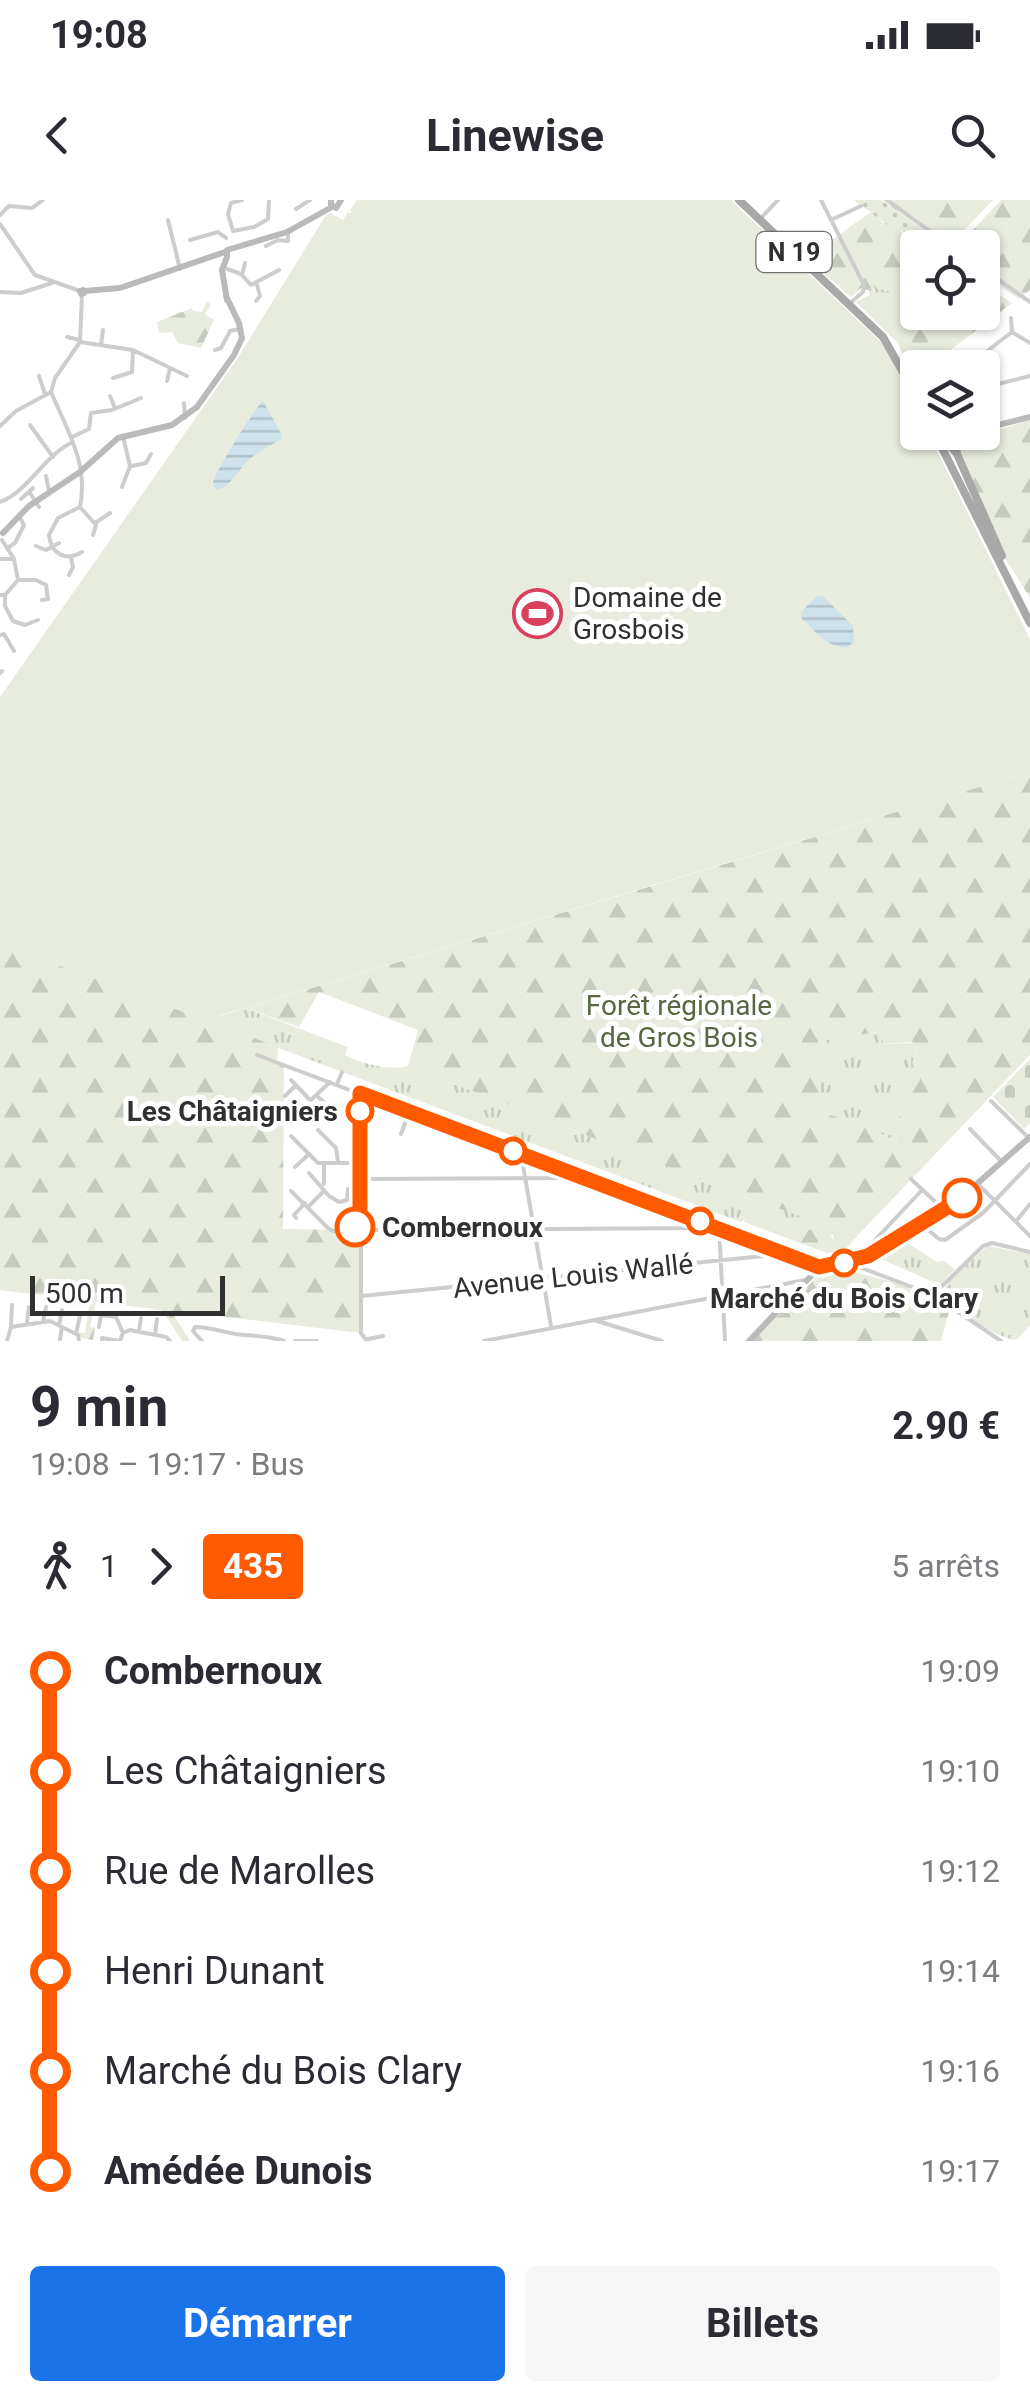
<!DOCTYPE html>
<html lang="fr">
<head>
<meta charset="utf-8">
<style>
	body { margin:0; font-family:Roboto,sans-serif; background:#f7f7f7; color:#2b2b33; height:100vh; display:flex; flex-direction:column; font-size:38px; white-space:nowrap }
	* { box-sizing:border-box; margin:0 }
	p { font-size:32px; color:#7c7c81 }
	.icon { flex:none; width:55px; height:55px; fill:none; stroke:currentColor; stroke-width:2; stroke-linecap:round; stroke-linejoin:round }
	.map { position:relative; height:1141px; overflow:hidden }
	.side { display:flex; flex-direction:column; background:#fff; flex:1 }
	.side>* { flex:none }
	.badge { padding:0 20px; border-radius:8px; font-size:35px; line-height:65px }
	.tools { position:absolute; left:900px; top:30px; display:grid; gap:20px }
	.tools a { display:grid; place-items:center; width:100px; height:100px; border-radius:10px; background:#fff; box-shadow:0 2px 8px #0004; font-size:50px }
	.scale { position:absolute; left:30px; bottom:25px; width:195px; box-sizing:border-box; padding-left:10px; border:5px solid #303030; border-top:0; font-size:28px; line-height:35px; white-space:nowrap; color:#303030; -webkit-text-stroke:8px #fff; paint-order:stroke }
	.map>.badge { position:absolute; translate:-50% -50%; box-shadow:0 0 0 5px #fff }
	.legs { display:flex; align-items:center; gap:15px; height:110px; padding:0 30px; font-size:32px }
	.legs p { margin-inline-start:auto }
	.headline { display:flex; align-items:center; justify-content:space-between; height:170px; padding:0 30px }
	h1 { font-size:55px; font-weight:700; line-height:75px }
	.action { display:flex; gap:20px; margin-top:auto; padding:20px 30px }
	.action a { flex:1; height:115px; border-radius:10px; background:#1a73e8; color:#fff; font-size:40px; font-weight:700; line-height:115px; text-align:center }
	.action a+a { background:#f7f7f7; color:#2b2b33 }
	ul { padding:0 30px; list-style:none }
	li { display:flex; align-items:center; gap:35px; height:100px; font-size:38px }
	li i { display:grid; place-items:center; width:15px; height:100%; margin:0 12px; background:currentColor }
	li i::after { content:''; width:25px; height:25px; margin:-12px; border:8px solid; border-radius:50%; background:#fff }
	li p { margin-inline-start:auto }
	li:first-child i { background:linear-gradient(#0000 50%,currentColor 0) }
	li:last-child i { background:linear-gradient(currentColor 50%,#0000 0) }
	.status { display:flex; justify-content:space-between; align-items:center; height:70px; padding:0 50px; background:#fff; direction:ltr }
	.status svg { height:28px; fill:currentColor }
	header { display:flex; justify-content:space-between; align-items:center; height:130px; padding:0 30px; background:#fff; font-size:45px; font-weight:700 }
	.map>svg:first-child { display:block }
	.grass { fill:url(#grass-tufts) }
	.forest { fill:url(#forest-firs); fill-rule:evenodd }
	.cemetery { fill:url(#cemetery-stones) }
	.park { fill:url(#park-dots) }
	.garden { fill:#e7ecdf }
	.water { fill:url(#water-rules) }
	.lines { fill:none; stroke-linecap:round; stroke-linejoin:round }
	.street { stroke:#cdcdcd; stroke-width:4 }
	.secondary { stroke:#bababa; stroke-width:6 }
	.primary { stroke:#a8a8a8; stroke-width:8 }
	.line-1-casing { stroke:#fff; stroke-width:22 }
	.line-1 { stroke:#ff5a00; stroke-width:15 }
	.stop-1-dot { fill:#fff; stroke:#ff5a00; stroke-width:5 }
	.labels { text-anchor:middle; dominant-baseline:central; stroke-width:10; stroke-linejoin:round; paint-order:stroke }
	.shield { fill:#fff; stroke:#6e6e6e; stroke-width:2.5 }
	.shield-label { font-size:25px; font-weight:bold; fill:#303030 }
	.poi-label { font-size:28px; fill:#303030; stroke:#fff; text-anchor:start }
	.park-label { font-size:28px; fill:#576840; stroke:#fff }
	.stop-label { font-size:28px; font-weight:bold; fill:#303030; stroke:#fff; text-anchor:end }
	.street-label { font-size:28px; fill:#303030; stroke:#fff }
</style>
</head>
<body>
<div class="status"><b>19:08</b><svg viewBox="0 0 49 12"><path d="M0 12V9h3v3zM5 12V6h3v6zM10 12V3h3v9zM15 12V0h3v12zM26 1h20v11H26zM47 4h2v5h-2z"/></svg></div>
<header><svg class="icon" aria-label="back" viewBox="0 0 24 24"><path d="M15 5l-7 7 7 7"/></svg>Linewise<svg class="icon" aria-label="search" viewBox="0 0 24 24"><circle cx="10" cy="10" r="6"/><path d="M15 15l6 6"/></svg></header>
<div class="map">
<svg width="1030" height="1141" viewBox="0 0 1030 1141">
	<defs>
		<pattern id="grass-tufts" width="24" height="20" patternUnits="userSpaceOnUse" patternTransform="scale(2.5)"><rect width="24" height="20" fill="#e7ecdf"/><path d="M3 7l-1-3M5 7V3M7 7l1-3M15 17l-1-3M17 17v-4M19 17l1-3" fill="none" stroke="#c6cbc0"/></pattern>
		<pattern id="forest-firs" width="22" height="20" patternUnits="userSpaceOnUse" patternTransform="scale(2.5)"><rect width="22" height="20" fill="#e7ecdf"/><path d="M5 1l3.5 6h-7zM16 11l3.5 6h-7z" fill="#c6cbc0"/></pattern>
		<pattern id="cemetery-stones" width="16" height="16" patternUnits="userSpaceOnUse" patternTransform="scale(2.5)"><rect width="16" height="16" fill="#e7ecdf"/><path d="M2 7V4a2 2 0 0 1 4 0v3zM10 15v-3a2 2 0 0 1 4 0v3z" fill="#c6cbc0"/></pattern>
		<pattern id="park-dots" width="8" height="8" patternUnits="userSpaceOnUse" patternTransform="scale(2.5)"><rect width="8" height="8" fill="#e7ecdf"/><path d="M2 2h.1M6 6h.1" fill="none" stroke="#c6cbc0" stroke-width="1.8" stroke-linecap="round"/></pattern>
		<pattern id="water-rules" width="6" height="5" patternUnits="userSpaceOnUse" patternTransform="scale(2.5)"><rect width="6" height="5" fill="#cde2ea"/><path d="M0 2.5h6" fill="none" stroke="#b0c2c9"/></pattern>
	</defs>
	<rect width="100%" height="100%" fill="#fff"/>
	<path class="grass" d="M873 77 883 88 901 95 917 77V88L901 105C905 120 907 129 897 142L856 102 869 95V84Z
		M0 714 220 816 245 808 348 847 345 855C362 864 391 871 408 866L756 1001 858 1035 849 1045 835 1042 833 1035 745 1019 741 1022 0 743Z
		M879 832 884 844 918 843 919 846 913 860 920 880C909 898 892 920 897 942L859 923 826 914 812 859 824 840Z
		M901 1039 937 1062 944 1061 955 1069 940 1085 874 1056Z
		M988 1046 1030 1054V1125L1017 1140C990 1137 962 1111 940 1097L952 1077Z"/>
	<path class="forest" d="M882 0H993L948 47Z
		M1001 0H1030V90L1018 99 983 73 982 48H956Z
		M871 12 883 23 901 30 902 35 916 45 920 43 924 46 918 48 917 77 902 95 876 88 873 79 871 91 861 88 851 97 813 64 810 55Z
		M983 84 1012 103 928 167 918 168 917 176 914 179 897 142C907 129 905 120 900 105L917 88 918 112H982Z
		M207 101 211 105 205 114 214 120 201 148 178 143 172 132 159 133 157 122 192 108 193 111 202 112Z
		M1030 220V398L1006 359 959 251V242Z
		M1030 439V855L858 1035 756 1001 408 866 418 830 319 792 299 827 245 808 871 620 982 554 1008 579 1016 576ZM878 832 884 844 912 842 919 846 912 863 920 880C909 898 892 920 897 942L859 923 826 914 812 859 826 846 825 840Z
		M0 743 278 847 277 861 284 866 283 1029 350 1030 359 1037 361 1133 175 1111 173 1114 190 1141H182L162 1110 96 1102 90 1127 95 1128 93 1140 81 1138 77 1132 85 1133 90 1101 0 1090Z
		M745 1019 829 1033 835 1042 849 1045 844 1051 827 1053 744 1022Z
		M834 1067 902 1084 949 1112 941 1141H752L824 1070Z"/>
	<path class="cemetery" d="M1030 859V923L1024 929 993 897Z"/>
	<path class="park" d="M854 0H881L948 47H925L901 30 895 31Z"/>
	<path class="garden" d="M357 0H731L885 146 917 211 918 232 928 233 1030 439V572L204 820 0 743V497L239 156 326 15 330 13 343 20 348 12 352 13 350 10Z"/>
	<path class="water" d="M263 201 282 235 281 239C272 245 261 250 252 257 238 268 233 286 216 290 215 288 213 286 213 283 213 275 256 206 263 201Z
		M817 396H823L853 426 854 440 849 447C828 450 815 430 801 418V412Z"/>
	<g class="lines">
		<path class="street" d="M821 0 864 85 863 92 849 104
			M887 0 953 48
			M296 9 310 0
			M0 15 9 6 32 8 43 0
			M761 18 778 0
			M168 20 180 69
			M831 20 861 6
			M0 24 35 75 80 91
			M233 31 254 27 268 19 269 0
			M233 31 228 14 231 3 242 0
			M190 40 218 32 226 38
			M266 46 278 40 288 41V34
			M222 67 241 74 251 85 279 70
			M982 68 1030 102
			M242 75 245 63
			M0 92 21 93 52 83
			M256 101 260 96 257 85
			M1011 118 1012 132
			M1012 132 1030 143
			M67 137 80 140
			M80 142 133 150 187 176
			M101 145 103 130
			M215 150 221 148 230 131 239 129
			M965 168 1012 132
			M39 176 45 194
			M113 178 132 172 133 150
			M167 181 170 168
			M982 188 1030 176
			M51 192C67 230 89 264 80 307
			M110 196 115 208
			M184 203 185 218
			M30 225 53 257
			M0 226 16 211 51 192 55 178 80 142 82 94
			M72 237 89 229 91 213 112 210 141 198
			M132 266 146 263 151 254
			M46 276 49 291
			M122 287 130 266 123 236
			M30 293 39 307
			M21 299 33 288
			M0 302C29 291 44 255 73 242
			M80 307 58 318 49 335C51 354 66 362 82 352
			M80 307 96 325 93 335
			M95 323 110 313
			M36 346 46 350 59 343
			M9 347 15 343 24 325 19 316
			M0 359H14
			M69 375 73 367 71 357
			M18 380H36L46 385 48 399 42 400
			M0 395H5L18 380 14 359 2 340
			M5 395V406L13 421 25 425 38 420
			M0 435 4 434 14 451
			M0 473 2 471
			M257 855 812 1065
			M291 880 311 901
			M337 884 342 872
			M360 894 361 1024
			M285 896 296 885
			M318 897 340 916
			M991 901 1029 938
			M294 916 330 882
			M970 929 1001 961
			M318 930 336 948 338 962
			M401 934 409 912
			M291 936 318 963H360
			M521 954 551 1126
			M324 963V984
			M295 967 309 954
			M309 973 329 996 339 1002 347 1000 348 989 360 988
			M360 979 572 978 577 975
			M911 979 944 1010
			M981 987 1030 1036
			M291 991 328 1028 333 1031 354 1030
			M308 1007 324 991
			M296 1018 294 1015 305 1003
			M1017 1020 1030 1004
			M355 1030a6 6 0 1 1 12 0a6 6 0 1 1-12 0Z
			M921 1024 939 1039 945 1040 983 1013 1030 964
			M719 1028 725 1141
			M367 1030 705 1028 710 1025
			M361 1037V1133L367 1141
			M860 1056 922 990
			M846 1062 933 1095 1001 1141
			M933 1095 983 1046 992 1043 1030 1052
			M361 1096 784 1054
			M594 1120 662 1141
			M27 1122 29 1107
			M43 1122 46 1107
			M11 1125 12 1105
			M59 1125 62 1110
			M99 1127 101 1115 116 1117 123 1133
			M139 1131 141 1118
			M76 1134 80 1116
			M155 1134 157 1119
			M60 1139 62 1127
			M368 1139 383 1136
			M7 1141 11 1127 50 1121 78 1135 79 1141
			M102 1141V1138L119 1141
			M120 1141 123 1133 130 1130 166 1137 170 1141
			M202 1141 193 1131 195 1127C212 1127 228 1134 244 1135 259 1136 269 1136 284 1141
			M295 1141H317
			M484 1141 805 1080"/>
		<path class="secondary" d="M331 0V5L336 8 341 0
			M227 57V50L287 32 332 7
			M227 57 222 70 227 100
			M83 90 84 93 81 94 80 91Z
			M84 91 120 88 225 52
			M982 229 1030 217
			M947 244 979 232
			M3 333 29 306 80 272 118 238 172 225 197 207 234 155 242 138 239 123 226 96
			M814 1065 819 1068 816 1074 810 1071Z
			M820 1070 868 1055 953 1005 1030 937
			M749 1141 813 1074"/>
		<path class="primary" d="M739 0 883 137 918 199
			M934 232 1030 423
			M938 232 957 254 1002 356
			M957 254 956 244 960 237"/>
	</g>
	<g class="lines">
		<defs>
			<path id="line-1" d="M355 1027 360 1024V893L819 1067 868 1056 962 998"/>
		</defs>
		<use href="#line-1" class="line-1-casing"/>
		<use href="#line-1" class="line-1"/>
	</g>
	<defs>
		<symbol id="stadium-ring" viewBox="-11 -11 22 22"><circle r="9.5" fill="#fff" stroke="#d9405c" stroke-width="1.5"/><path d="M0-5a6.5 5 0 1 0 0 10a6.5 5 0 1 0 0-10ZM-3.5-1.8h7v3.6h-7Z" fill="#d9405c"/></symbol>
	</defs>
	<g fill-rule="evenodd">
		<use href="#stadium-ring" x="510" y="386" width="55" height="55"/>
	</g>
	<g class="stop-1-dot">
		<circle cx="360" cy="911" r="12"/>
		<circle cx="513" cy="951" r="12"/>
		<circle cx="962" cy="998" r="18"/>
		<circle cx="700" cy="1021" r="12"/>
		<circle cx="355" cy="1027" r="18"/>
		<circle cx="844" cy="1063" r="12"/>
	</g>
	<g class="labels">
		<rect class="shield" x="756.5" y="32" width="75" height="40" rx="8"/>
		<g class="shield-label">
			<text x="794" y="52">N 19</text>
		</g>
		<g class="poi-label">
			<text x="573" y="397">Domaine de<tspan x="573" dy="32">Grosbois</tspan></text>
		</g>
		<g class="park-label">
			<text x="679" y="805">Forêt régionale<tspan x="679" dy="32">de Gros Bois</tspan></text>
		</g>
		<g class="stop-label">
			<text x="338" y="911">Les Châtaigniers</text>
			<text x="382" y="1027" text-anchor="start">Combernoux</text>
			<text x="844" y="1098" text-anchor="middle">Marché du Bois Clary</text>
		</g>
		<g class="street-label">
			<text transform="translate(573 1076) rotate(-6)">Avenue Louis Wallé</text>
		</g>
	</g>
</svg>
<div class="tools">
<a><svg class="icon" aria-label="locate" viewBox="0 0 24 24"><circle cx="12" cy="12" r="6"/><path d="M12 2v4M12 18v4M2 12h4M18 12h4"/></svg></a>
<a><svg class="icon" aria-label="layers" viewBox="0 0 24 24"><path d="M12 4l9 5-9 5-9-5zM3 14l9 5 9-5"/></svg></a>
</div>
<div class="scale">500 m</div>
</div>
<section class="side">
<div class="headline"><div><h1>9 min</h1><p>19:08 – 19:17 · Bus</p></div><b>2.90 €</b></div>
<div class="legs"><svg class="icon" aria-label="walk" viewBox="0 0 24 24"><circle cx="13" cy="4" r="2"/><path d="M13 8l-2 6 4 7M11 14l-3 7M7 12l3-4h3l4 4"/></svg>1<svg class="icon" aria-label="forward" viewBox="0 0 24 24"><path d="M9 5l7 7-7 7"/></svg><b class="badge" style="background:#ff5a00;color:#fff">435</b><p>5 arrêts</p></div>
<ul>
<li><i style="color:#ff5a00"></i><b>Combernoux</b><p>19:09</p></li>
<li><i style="color:#ff5a00"></i><span>Les Châtaigniers</span><p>19:10</p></li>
<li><i style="color:#ff5a00"></i><span>Rue de Marolles</span><p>19:12</p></li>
<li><i style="color:#ff5a00"></i><span>Henri Dunant</span><p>19:14</p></li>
<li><i style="color:#ff5a00"></i><span>Marché du Bois Clary</span><p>19:16</p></li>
<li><i style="color:#ff5a00"></i><b>Amédée Dunois</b><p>19:17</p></li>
</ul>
<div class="action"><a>Démarrer</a><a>Billets</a></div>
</section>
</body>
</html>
